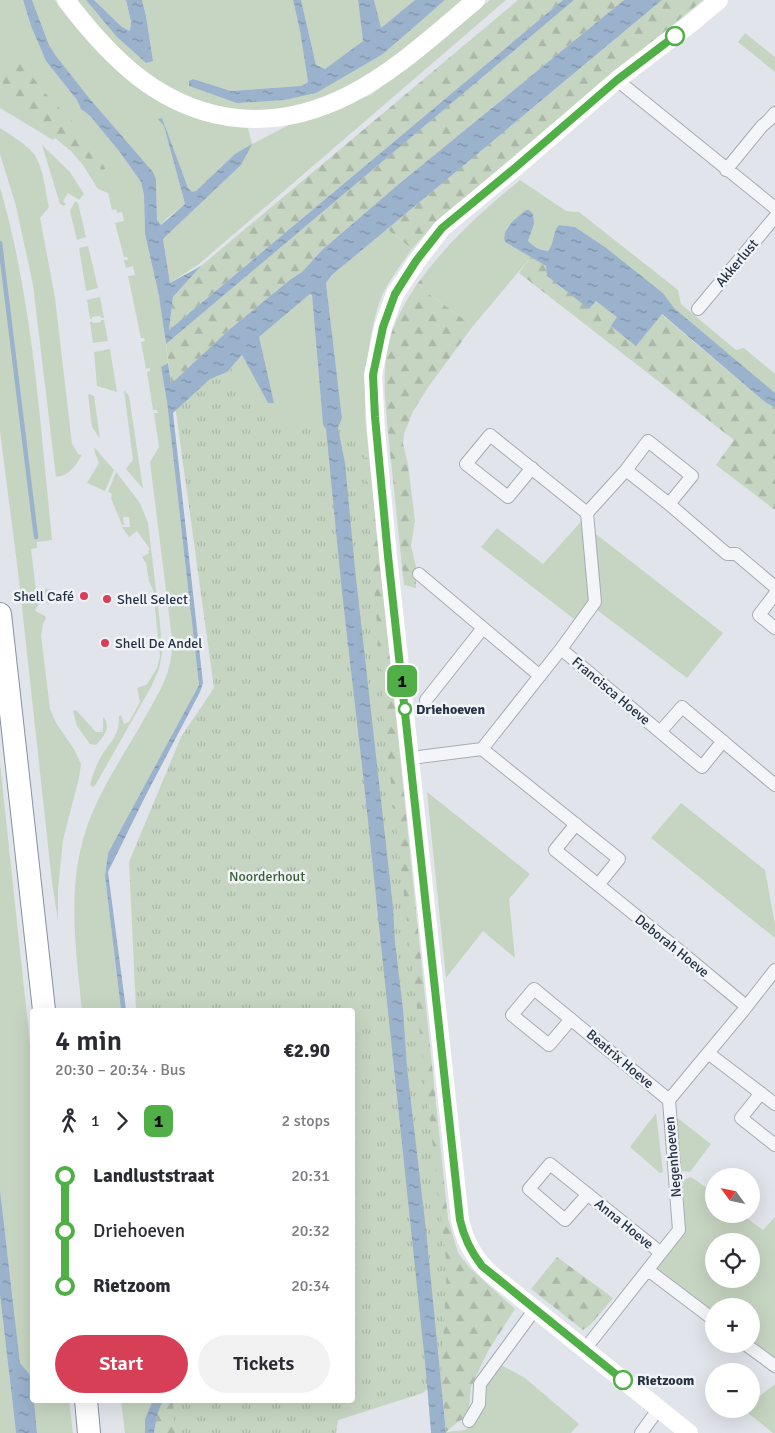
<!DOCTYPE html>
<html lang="en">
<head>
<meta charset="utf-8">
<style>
	body { margin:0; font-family:Signika,sans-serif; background:#f2f2f3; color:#2b2b33; height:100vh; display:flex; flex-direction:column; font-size:19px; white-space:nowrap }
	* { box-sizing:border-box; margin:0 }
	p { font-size:16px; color:#7c7c81 }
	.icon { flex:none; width:28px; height:28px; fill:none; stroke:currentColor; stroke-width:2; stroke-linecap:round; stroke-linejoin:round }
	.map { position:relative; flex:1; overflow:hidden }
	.drawer { position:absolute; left:30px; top:1008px; width:325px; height:395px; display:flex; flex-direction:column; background:#fff; border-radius:5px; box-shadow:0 5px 20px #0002 }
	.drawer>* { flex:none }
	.badge { padding:0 10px; border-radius:8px; font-size:18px; line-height:32px }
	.needle { width:32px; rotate:303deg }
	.buttons { position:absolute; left:705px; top:1168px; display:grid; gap:10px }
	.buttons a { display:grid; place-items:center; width:55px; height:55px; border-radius:50%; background:#fff; box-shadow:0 5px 20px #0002; font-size:25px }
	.map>.badge { position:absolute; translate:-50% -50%; box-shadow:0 0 0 2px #fff }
	.legs { display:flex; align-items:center; gap:8px; height:55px; padding:0 25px; font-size:16px }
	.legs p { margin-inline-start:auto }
	.summary { display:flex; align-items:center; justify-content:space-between; height:85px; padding:0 25px }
	h1 { font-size:28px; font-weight:600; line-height:38px }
	.primary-button { display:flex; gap:10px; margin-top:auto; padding:10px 25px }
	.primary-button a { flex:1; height:58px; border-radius:30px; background:#d63f55; color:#fff; font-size:20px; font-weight:600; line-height:58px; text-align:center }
	.primary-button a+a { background:#f2f2f3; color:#2b2b33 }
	ul { padding:0 25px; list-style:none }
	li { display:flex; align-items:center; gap:18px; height:55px; font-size:19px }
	li i { display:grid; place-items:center; width:8px; height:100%; margin:0 6px; background:currentColor }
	li i::after { content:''; width:12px; height:12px; margin:-6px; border:4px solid; border-radius:50%; background:#fff }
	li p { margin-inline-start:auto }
	li:first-child i { background:linear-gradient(#0000 50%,currentColor 0) }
	li:last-child i { background:linear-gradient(currentColor 50%,#0000 0) }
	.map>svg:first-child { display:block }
	.green { fill:#c6d5c1; fill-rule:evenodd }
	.forest { fill:url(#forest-firs) }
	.park { fill:url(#park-tufts) }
	.water { fill:url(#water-ripples) }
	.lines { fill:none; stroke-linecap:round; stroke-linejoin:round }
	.stream { stroke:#9ab2cc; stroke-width:4.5 }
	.street-casing { stroke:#a6abb5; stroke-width:14 }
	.highway-casing { stroke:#8791a2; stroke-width:24 }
	.street { stroke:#f4f5f8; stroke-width:12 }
	.secondary { stroke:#fff; stroke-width:18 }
	.highway { stroke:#fff; stroke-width:22 }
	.line-1-casing { stroke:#fff; stroke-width:11 }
	.line-1 { stroke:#50af46; stroke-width:8 }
	.stop-1-dot { fill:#fff; stroke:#50af46; stroke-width:2.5 }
	.poi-dot { fill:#d63f55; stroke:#f0f3f8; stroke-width:2 }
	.labels { text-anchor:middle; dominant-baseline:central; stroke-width:5; stroke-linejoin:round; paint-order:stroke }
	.street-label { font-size:14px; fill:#283243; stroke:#f0f3f8 }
	.poi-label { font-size:14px; fill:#283243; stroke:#f0f3f8; text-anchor:start }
	.stop-label { font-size:14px; font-weight:bold; fill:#283243; stroke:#f0f3f8; text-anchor:start }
	.park-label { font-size:14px; fill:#3c6034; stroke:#f0f3f8 }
</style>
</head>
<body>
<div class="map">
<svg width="775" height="1433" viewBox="0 0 775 1433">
	<defs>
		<pattern id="forest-firs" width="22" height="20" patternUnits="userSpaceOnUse" patternTransform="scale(1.25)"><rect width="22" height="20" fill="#c6d5c1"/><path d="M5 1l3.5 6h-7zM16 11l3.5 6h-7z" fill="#aab7a7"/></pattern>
		<pattern id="park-tufts" width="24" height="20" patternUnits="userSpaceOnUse" patternTransform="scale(1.25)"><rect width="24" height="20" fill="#c6d5c1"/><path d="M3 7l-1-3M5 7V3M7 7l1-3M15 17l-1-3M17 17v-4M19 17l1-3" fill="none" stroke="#aab7a7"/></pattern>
		<pattern id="water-ripples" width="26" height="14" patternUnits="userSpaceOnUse" patternTransform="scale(1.25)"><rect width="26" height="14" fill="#9ab2cc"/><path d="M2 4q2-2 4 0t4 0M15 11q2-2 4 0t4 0" fill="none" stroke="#7e91a7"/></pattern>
	</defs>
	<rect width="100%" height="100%" fill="#e1e4ea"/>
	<path class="green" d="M0 0H23L31 26 46 61 77 100 83 111 90 116 119 151 141 182 144 195 145 234 161 305 168 363 161 367 167 402 199 685 108 853 105 876 121 1010H82C76 954 67 888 85 833 98 790 127 751 148 712 156 698 165 683 169 667 173 655 172 642 171 630L150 462 159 447 154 413H158L157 410H153L147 372 150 371V368L146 369 141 342 145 341 144 338H141L128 276 135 275 133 266 126 268 124 260H128L127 257H124L115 223 124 221 122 212 117 213 116 209 112 210 108 193 98 189 83 165 71 151 55 138 53 140 0 108Z
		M32 0H55C80 35 117 76 153 98 172 109 193 117 214 123 225 126 237 126 248 128L252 144 289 125 371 95 490 0H506L199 264 170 283 163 239 241 165 235 154 196 192H192L188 189 162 118 159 119 164 126 185 204 167 218 161 225 157 220 156 179 153 172 90 99 56 56 49 45Z
		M76 0H86L116 36 153 61 146 16 142 0H293L300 31 308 82 301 86 231 91 193 79 189 86 284 100 383 54 445 0H464L424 35 364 79 315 103 266 111 227 109 189 97 157 80 122 53Z
		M94 0H126L131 23 130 31 122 27Z
		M301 0H358L363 41 325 69 316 65Z
		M374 0H415L380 29Z
		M745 33 775 57V72L738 42Z
		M0 128C11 135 26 144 34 154 44 168 45 191 49 207L40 218 55 298 72 444 79 455 82 454C76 466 70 475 56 477L33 285 16 206 0 154Z
		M42 145 70 172 84 194 79 200 68 193 63 201 66 204 64 206 60 204Z
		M520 180 566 211 579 212 678 290 681 304 736 350 744 348 775 374V394L674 308 663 293 605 247 575 227 559 225C552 232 555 244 548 251 539 250 534 247 528 241L534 224 529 210H526L507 227 505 242 531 257 473 326 429 294 424 275C451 239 486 208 520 180Z
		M0 187C33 302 40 422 52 540L37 542V548L31 549 36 590 53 589 54 595 49 604 41 600 35 611 45 616 46 618 43 624 41 635 50 709 56 723 74 749 81 764 79 778 63 840 58 890V921L52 882 19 580 0 431Z
		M75 201 78 203 86 237 77 240 70 211Z
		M387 229 412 249C401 265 388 281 381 298 370 327 364 376 365 408 365 424 368 441 369 457L345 463 338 428 342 418 326 283 332 275Z
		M88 246 98 288 86 291 79 248Z
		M310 294 312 295 323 425 326 429 204 1010 227 372 242 355 268 403 259 337Z
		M100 297 104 318H101L100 316 92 317V319H90L87 300Z
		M101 320H104L108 341 93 343 90 322H93V323L101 322Z
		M110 349 117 392 97 386 94 352Z
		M124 390 129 396 143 489 126 469 133 460Z
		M90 394 94 396 100 439 92 427 88 395Z
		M94 447 114 470 105 491 87 483 99 463 95 453Z
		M116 472 140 503 148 523 160 623 162 654 159 669 151 687 96 784 93 787 90 785C93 775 96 764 102 755 112 740 119 736 119 716L121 715 124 724 129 722 140 702 137 688 146 685 148 683 157 668 160 656 153 590 149 581 146 563 142 557 149 553 148 551 150 549 137 531 129 537 122 527H130L129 517H123L124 525H122L111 498 112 494 108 492Z
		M585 517 589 603 574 619 481 547 497 528 543 564Z
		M592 531 723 633 687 678 597 610 600 605Z
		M76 710 96 732H103V717C112 727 104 736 96 745L90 744 77 726 73 711Z
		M0 763 32 1063V1388L31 1376 20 1363 0 1190Z
		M427 792 530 874 509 899 515 958 483 931 446 978Z
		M681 803 765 870 775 924V938L651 838Z
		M656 1113 663 1172 660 1173 630 1147Z
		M675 1116 711 1144 690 1172 680 1171Z
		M691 1177 714 1193V1214H741L763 1230 775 1217V1359L751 1341V1306H714V1312L657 1268 685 1230 683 1180ZM714 1241H751V1279H714Z
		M0 1295 14 1417 16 1433H0Z
		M501 1365 525 1378 579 1424 571 1433H446V1432L465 1430 476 1420 481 1410 488 1384Z
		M775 1384V1433H773L743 1409H751V1403Z
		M34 1400H69L73 1433H37Z
		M121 1400H153L145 1419V1433H125Z"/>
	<path class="forest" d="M518 0H563L169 330 173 297 201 266Z
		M574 0H624L400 183 322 250 302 272 291 279 230 329 171 385 166 344Z
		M662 0H703L522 149 435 223 412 249 387 229Z
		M16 59 20 61 45 93 104 154 108 162 107 168 103 170C91 165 85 156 75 149 55 134 34 122 16 104 13 101 7 97 5 93 0 80 5 67 16 59Z
		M531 257 547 266V276L589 308 596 301 618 317 661 314 765 402 775 408V510L716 465 734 440 519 273Z
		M424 275 435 283 429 294 473 326 429 386 413 411 404 434 403 443 408 465 415 521 411 546 416 567V588L404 585C399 541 395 496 390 452 387 418 381 380 388 346 393 322 409 294 424 275Z
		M369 457 448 1219 458 1253 470 1268 515 1309 488 1351 471 1387 469 1408 464 1419 459 1421 446 1432 435 1324 345 463Z
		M557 1257 613 1298 590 1325 583 1330 531 1289Z
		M163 1400H233L232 1433H154L157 1415Z"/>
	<path class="park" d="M226 361 270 425 362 427 385 731 447 1268 441 1377 423 1393 338 1420 336 1433H175L173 1400H352V1010H136L129 862 181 737 214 688 174 398Z"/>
	<path class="water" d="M23 0H32L49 45 56 56 90 99 153 172 156 179 157 220 161 225 185 204 164 126 158 119 162 118 188 188 192 192 196 191 235 154 252 144 241 165 163 239 170 283 201 266 173 297 169 330 563 0H574L166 344 159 296 145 234 144 195 141 182 119 151 90 116 81 109 77 100 46 61 31 26Z
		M86 0H94L122 27 130 31 131 22 126 0H142L146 16 153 61 146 63 116 36Z
		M293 0H301L316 65 325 69 363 41 358 0H374L381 28 415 0H445L383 54 316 93 284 100 237 103 189 86V81L193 79 231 91 301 86 308 82 300 31Z
		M624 0H662L332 275 326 283 342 418 338 428 345 463 355 569 393 907 395 943 403 1009 407 1068 426 1230 446 1433H431L426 1372 364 783 342 592 326 429 323 425 312 295 310 294 259 337 274 403H268L242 355 227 372 210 379 173 413 203 683 200 692 146 795 108 872 126 1010H121L105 876 108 853 199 685 167 402 161 367 168 363 171 384 230 329 291 279 302 272 322 250 400 183Z
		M526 210H529L533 214 534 224 528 241C534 247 539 250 548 251 555 243 552 232 559 225L575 227 605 247 663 293 674 308 775 393V408L765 402 662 314 636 346 611 326 617 317 596 301 589 309 547 276 546 266 505 242C501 228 517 218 526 210Z
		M0 1190 20 1363 31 1376 32 1400H34L37 1433H16L0 1295Z
		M153 1400H163L157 1415 154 1433H145V1419Z"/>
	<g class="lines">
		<path class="stream" d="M0 243 36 537"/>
		<defs>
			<path id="street" d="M617 80 775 208
				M726 170 762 126 769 120 775 113
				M698 309 775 217
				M532 468 508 497 466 464 490 435 587 513
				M626 470 669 504 727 554H736L775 587
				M419 574 540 676
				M775 594 759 615 775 628
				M561 649 702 767 723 741
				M426 700 483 628
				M660 732 682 707 775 785
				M482 749 619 859 598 885
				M411 758 482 749 561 649 595 602 587 513 626 470 648 441 692 476 669 504
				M576 824 555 850 676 948 746 1006
				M571 1019 549 1045 512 1015 534 989 669 1100
				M708 1053 775 1104
				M761 1093 741 1118 775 1145
				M588 1194 565 1220 529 1189 550 1164 661 1253
				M648 1270 714 1320
				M745 1344 775 1366
				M585 1349 679 1230 669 1100 743 1011 775 970
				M469 1421 479 1404 480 1384 535 1309
				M641 1433 659 1408"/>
			<path id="highway" d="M0 614 44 1010
				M86 1400 89 1433"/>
		</defs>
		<use href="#street" class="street-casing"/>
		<use href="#highway" class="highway-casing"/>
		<use href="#street" class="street"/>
		<path class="secondary" d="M66 0C88 29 112 57 141 79 205 127 278 131 349 95 396 71 435 34 476 0
			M689 1433 491 1274C474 1259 465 1242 460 1220L388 556 376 430 373 375 383 327 395 294 417 261 442 228 516 167 617 80 694 21 719 0"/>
		<use href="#highway" class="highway"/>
	</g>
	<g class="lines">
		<defs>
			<path id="line-1" d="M623 1380 482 1266C471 1252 464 1238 460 1220L388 556 375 417 373 375 383 327 395 294 416 261 442 228 516 167 617 80 675 36"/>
		</defs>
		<use href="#line-1" class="line-1-casing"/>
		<use href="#line-1" class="line-1"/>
	</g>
	<g class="stop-1-dot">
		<circle cx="675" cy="36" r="9"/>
		<circle cx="405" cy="709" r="6"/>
		<circle cx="623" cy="1380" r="9"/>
	</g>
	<g class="poi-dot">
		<circle cx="84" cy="596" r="5"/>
		<circle cx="107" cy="599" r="5"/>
		<circle cx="105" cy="643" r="5"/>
	</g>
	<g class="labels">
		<g class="street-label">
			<text transform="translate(737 263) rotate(-50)">Akkerlust</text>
			<text transform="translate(611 691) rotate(40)">Francisca Hoeve</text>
			<text transform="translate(672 946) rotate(39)">Deborah Hoeve</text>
			<text transform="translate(620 1059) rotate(40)">Beatrix Hoeve</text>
			<text transform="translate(673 1157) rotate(-95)">Negenhoeven</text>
			<text transform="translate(624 1224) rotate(39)">Anna Hoeve</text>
		</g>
		<g class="poi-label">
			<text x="74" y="596" text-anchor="end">Shell Café</text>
			<text x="117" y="599">Shell Select</text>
			<text x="115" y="643">Shell De Andel</text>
		</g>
		<g class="stop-label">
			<text x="416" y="709">Driehoeven</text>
			<text x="637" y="1380">Rietzoom</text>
		</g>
		<g class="park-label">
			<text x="267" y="876">Noorderhout</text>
		</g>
	</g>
</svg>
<div class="buttons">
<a><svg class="needle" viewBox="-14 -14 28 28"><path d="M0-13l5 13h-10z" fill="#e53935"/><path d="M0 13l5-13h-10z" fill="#7c7c81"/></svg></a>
<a><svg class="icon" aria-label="locate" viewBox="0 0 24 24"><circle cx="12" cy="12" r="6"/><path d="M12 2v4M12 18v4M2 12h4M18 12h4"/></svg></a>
<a>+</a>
<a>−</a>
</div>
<b class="badge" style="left:402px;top:681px;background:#50af46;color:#111">1</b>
<section class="drawer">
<div class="summary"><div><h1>4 min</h1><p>20:30 – 20:34 · Bus</p></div><b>€2.90</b></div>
<div class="legs"><svg class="icon" aria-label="walk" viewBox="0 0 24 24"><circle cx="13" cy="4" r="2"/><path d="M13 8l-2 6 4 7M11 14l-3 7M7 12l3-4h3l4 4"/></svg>1<svg class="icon" aria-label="forward" viewBox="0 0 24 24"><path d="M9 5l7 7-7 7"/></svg><b class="badge" style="background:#50af46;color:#111">1</b><p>2 stops</p></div>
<ul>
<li><i style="color:#50af46"></i><b>Landluststraat</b><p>20:31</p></li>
<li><i style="color:#50af46"></i><span>Driehoeven</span><p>20:32</p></li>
<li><i style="color:#50af46"></i><b>Rietzoom</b><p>20:34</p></li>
</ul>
<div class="primary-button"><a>Start</a><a>Tickets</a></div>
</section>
</div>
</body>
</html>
